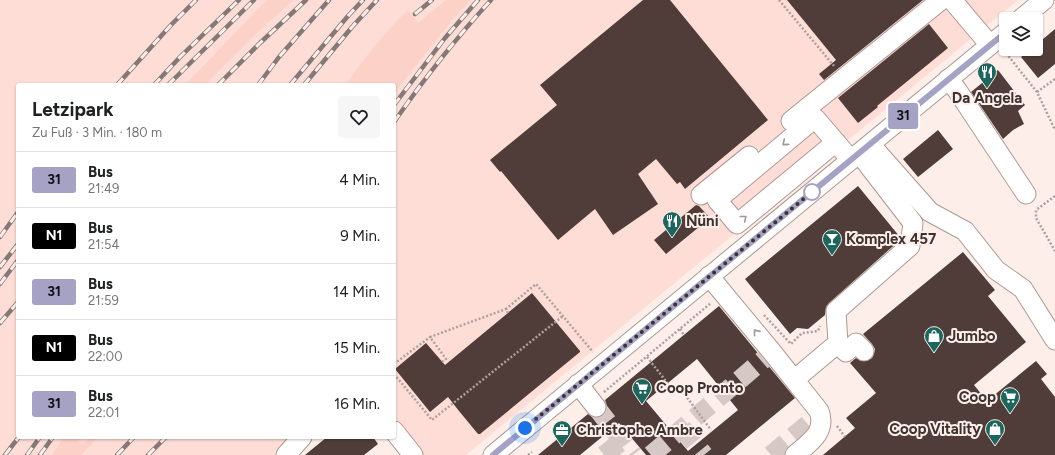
<!DOCTYPE html>
<html lang="de">
<head>
<meta charset="utf-8">
<style>
	body { margin:0; font-family:Figtree,sans-serif; background:#f6f6f6; color:#202124; height:100vh; display:flex; flex-direction:column; font-size:15px; white-space:nowrap }
	* { box-sizing:border-box; margin:0 }
	p { font-size:13px; color:#757577 }
	.icon { flex:none; width:22px; height:22px; fill:none; stroke:currentColor; stroke-width:2; stroke-linecap:round; stroke-linejoin:round }
	.map { position:relative; flex:1; overflow:hidden }
	.side { position:absolute; left:16px; top:83px; width:380px; height:356px; display:flex; flex-direction:column; background:#fff; border-radius:4px; box-shadow:0 1px 3px #0004 }
	.side>* { flex:none }
	.badge { padding:0 8px; border-radius:3px; font-size:14px; line-height:26px }
	.fabs { position:absolute; left:999px; top:12px; display:grid; gap:8px }
	.fabs a { display:grid; place-items:center; width:44px; height:44px; border-radius:4px; background:#fff; box-shadow:0 1px 3px #0004; font-size:20px }
	.you { position:absolute; width:20px; height:20px; margin:-10px; border:3px solid #fff; border-radius:50%; background:#1a73e8; box-shadow:0 0 0 6px #1a73e833 }
	.map>.badge { position:absolute; translate:-50% -50%; box-shadow:0 0 0 2px #fff }
	.round { display:grid; place-items:center; flex:none; width:42px; height:42px; border-radius:4px; background:#f6f6f6 }
	.overview { display:flex; align-items:center; justify-content:space-between; height:68px; padding:0 16px }
	h1 { font-size:19px; font-weight:700; line-height:30px }
	ul { padding:0; list-style:none }
	li { display:flex; align-items:center; gap:12px; height:56px; padding:0 16px; border-top:1px solid #e0e0e0 }
	li div { flex:1 }
	li b { display:block; font-size:15px }
	li em { font-style:normal }
	li .badge { min-width:44px; font-weight:700; text-align:center }
	.map>svg:first-child { display:block }
	.built { fill:#fdddd5 }
	.green { fill:#fcd1c7 }
	.building { fill:#503d39; fill-rule:evenodd }
	.lines { fill:none; stroke-linecap:round; stroke-linejoin:round }
	.minor-tunnel { stroke:#d6c9c5; stroke-width:19; stroke-dasharray:19 10; stroke-linecap:butt }
	.minor-casing { stroke:#ae9892; stroke-width:21 }
	.path { stroke:#ada09d; stroke-width:2.5; stroke-dasharray:2 2; stroke-linecap:butt }
	.minor { stroke:#fff; stroke-width:19 }
	.rail-casing { stroke:#847976; stroke-width:4.5 }
	.rail { stroke:#fdeeea; stroke-width:3; stroke-dasharray:9; stroke-linecap:butt }
	.oneway { stroke:#9e9998 }
	.line-casing { stroke:#fff; stroke-width:9 }
	.line { stroke:#a5a2c6; stroke-width:6 }
	.walk { stroke:#3c3331; stroke-width:4; stroke-dasharray:0 7.2 }
	.stop-dot { fill:#fff; stroke:#a5a2c6; stroke-width:2 }
	.labels { text-anchor:middle; dominant-baseline:central; stroke-width:4; stroke-linejoin:round; paint-order:stroke }
	.poi-label { font-size:15px; font-weight:bold; fill:#3c3331; stroke:#fdeeea; text-anchor:start }
</style>
</head>
<body>
<div class="map">
<svg width="1055" height="455" viewBox="0 0 1055 455">
	<rect width="100%" height="100%" fill="#fdeeea"/>
	<path class="built" d="M0 0H1018L466 455H401L394 437V85H18V437H306L279 455H0Z"/>
	<path class="green" d="M267 0H293L258 32 205 85H185Z
		M446 0H470C443 30 418 62 394 94V85H346C364 58 384 33 408 10L418 23Z
		M64 437H80L78 441 82 444 92 437H97L90 446 80 455H52Z"/>
	<path class="building" d="M643 0H670L768 120 685 189 680 182 677 184 656 159 638 174 658 204 613 235 595 209 558 240 501 171 500 172 490 160 557 105 540 85Z
		M787 0H923L824 80 819 74 836 60Z
		M929 24 948 48 877 106 878 107 858 123 838 98Z
		M1055 29V64L1038 78 1021 57 1031 49H1036V45Z
		M998 70 1025 105 1018 111 1024 124 1013 130 1003 139 971 92Z
		M938 130 953 149 918 177 903 159Z
		M858 186 900 237V240L829 303 826 307 825 315 808 329 797 328 790 334 745 279Z
		M696 205 699 206 710 218 666 254 654 240Z
		M963 252 995 290 988 296 1026 342 974 385 987 401 1036 361 1047 374 1041 379 1055 397V455H823L855 428 846 418 876 393 850 363 856 358 861 361H867L872 358 874 354 875 349 872 344 863 334Z
		M532 293 580 351V352L480 434H478L459 411 448 397 430 412 395 369 426 343 445 365Z
		M719 306 795 398 726 455H646L619 423 580 455H538L588 414 592 417 597 418 603 415 606 411 607 406 605 400ZM697 359 738 410 688 451 646 401Z
		M327 437H373L378 444 364 455H305Z"/>
	<g class="lines">
		<path class="minor-tunnel" d="M596 407 633 455
			M682 428 704 455
			M604 455 622 441
			M651 455 764 359
			M771 455 814 419"/>
		<defs>
			<path id="minor" d="M952 0 990 45
				M1021 19 1044 0
				M948 79 957 90 1026 194
				M791 121 941 0
				M836 142 737 224 717 200 815 118 851 160
				M870 144 930 212 965 231 996 270 1023 289 1055 340
				M859 153 913 223 910 246 836 311 838 343 846 352 856 343 864 351
				M701 195 749 156
				M709 276 772 352 819 411C827 432 809 443 795 455
				M794 380 838 343
				M578 384 596 407
				M394 431 413 455
				M286 455 302 437
				M493 455 1006 32"/>
		</defs>
		<use href="#minor" class="minor-casing"/>
		<path class="path" d="M779 0 834 66
			M1006 53 1037 92 1055 130
			M1037 92 1055 79
			M1055 196 1036 210V218L1055 251
			M508 313 506 309 536 284 593 352
			M764 315 791 344 802 333 818 331 820 326
			M680 329 684 335
			M647 357 669 385
			M442 362 446 359 430 337 506 309
			M394 364 430 337
			M394 374 432 420 563 316
			M671 387 683 392 711 430
			M604 392 711 303
			M564 425 569 430
			M837 426 845 437
			M528 455 532 452"/>
		<use href="#minor" class="minor"/>
		<defs>
			<path id="rail" d="M415 14 432 0
				M117 85 171 25 196 0
				M154 85 180 57 239 0
				M168 85 254 0
				M218 85 260 43 306 0
				M258 85 279 57 329 0
				M290 85 348 16 363 0
				M304 85 352 27 377 0
				M394 105 445 38 478 0
				M394 122C424 79 456 38 491 0
				M0 237 18 212
				M0 267 18 244
				M0 284 18 260
				M0 323 18 302
				M5 455 19 437
				M27 455 40 437
				M40 455 53 437
				M117 455 134 437
				M148 455 166 437"/>
		</defs>
		<use href="#rail" class="rail-casing"/>
		<use href="#rail" class="rail"/>
	</g>
	<defs><path id="oneway-chevron" d="M-2-3.5L2.5 0L-2 3.5" fill="none" stroke-width="1.6" stroke-linecap="round" stroke-linejoin="round"/></defs>
	<g class="oneway">
		<use href="#oneway-chevron" transform="translate(785 143) rotate(140)"/>
		<use href="#oneway-chevron" transform="translate(744 218) rotate(-39)"/>
		<use href="#oneway-chevron" transform="translate(756 332) rotate(-129)"/>
	</g>
	<g class="lines">
		<defs>
			<path id="line" d="M493 455 1006 32"/>
		</defs>
		<use href="#line" class="line-casing"/>
		<use href="#line" class="line"/>
		<path class="walk" d="M525 428 812 192"/>
	</g>
	<defs>
		<symbol id="restaurant-pin" viewBox="-11 -11 22 30"><path d="M0 17L-7.5 6A9.5 9.5 0 1 1 7.5 6Z" fill="#1b665d" stroke="#fdeeea"/><path d="M-5-6h1v4h1v-4h1v4h1v-4h1v5L-1.5 .5V6h-2V.5L-5-1ZM5-6V6H3V1.5H1.5Q1.5-4 5-6Z" fill="#fff"/></symbol>
		<symbol id="bar-pin" viewBox="-11 -11 22 30"><path d="M0 17L-7.5 6A9.5 9.5 0 1 1 7.5 6Z" fill="#1b665d" stroke="#fdeeea"/><path d="M-6-5H6L.8 .8V4.5H3.5V6h-7V4.5H-.8V.8Z" fill="#fff"/></symbol>
		<symbol id="shop-pin" viewBox="-11 -11 22 30"><path d="M0 17L-7.5 6A9.5 9.5 0 1 1 7.5 6Z" fill="#1b665d" stroke="#fdeeea"/><path d="M-5-2.5h2.3a2.7 3.5 0 0 1 5.4 0H5L5.5 6h-11ZM-1.5-2.5h3a1.5 2.3 0 0 0-3 0Z" fill="#fff"/></symbol>
		<symbol id="supermarket-pin" viewBox="-11 -11 22 30"><path d="M0 17L-7.5 6A9.5 9.5 0 1 1 7.5 6Z" fill="#1b665d" stroke="#fdeeea"/><path d="M-6-5.5h2.5l.6 2H6L4.5 2H-2.5L-4.4-4H-6ZM-1.5 3.2a1.3 1.3 0 1 0 .1 0ZM3 3.2a1.3 1.3 0 1 0 .1 0Z" fill="#fff"/></symbol>
		<symbol id="office-pin" viewBox="-11 -11 22 30"><path d="M0 17L-7.5 6A9.5 9.5 0 1 1 7.5 6Z" fill="#1b665d" stroke="#fdeeea"/><path d="M-6-3h4V-5.5h4V-3h4V5H-6ZM-1-4.5V-3h2v-1.5ZM-6 0V1H6V0Z" fill="#fff"/></symbol>
	</defs>
	<g fill-rule="evenodd">
		<use href="#restaurant-pin" x="976" y="61" width="22" height="30"/>
		<use href="#restaurant-pin" x="661" y="210" width="22" height="30"/>
		<use href="#bar-pin" x="821" y="228" width="22" height="30"/>
		<use href="#shop-pin" x="923" y="325" width="22" height="30"/>
		<use href="#supermarket-pin" x="631" y="377" width="22" height="30"/>
		<use href="#supermarket-pin" x="999" y="386" width="22" height="30"/>
		<use href="#shop-pin" x="984" y="418" width="22" height="30"/>
		<use href="#office-pin" x="551" y="419" width="22" height="30"/>
	</g>
	<circle class="stop-dot" cx="812" cy="192" r="8"/>
	<g class="labels">
		<g class="poi-label">
			<text x="987" y="98" text-anchor="middle">Da Angela</text>
			<text x="686" y="221">Nüni</text>
			<text x="846" y="239">Komplex 457</text>
			<text x="948" y="336">Jumbo</text>
			<text x="656" y="388">Coop Pronto</text>
			<text x="996" y="397" text-anchor="end">Coop</text>
			<text x="981" y="429" text-anchor="end">Coop Vitality</text>
			<text x="576" y="430">Christophe Ambre</text>
		</g>
	</g>
</svg>
<div class="fabs">
<a><svg class="icon" aria-label="layers" viewBox="0 0 24 24"><path d="M12 4l9 5-9 5-9-5zM3 14l9 5 9-5"/></svg></a>
</div>
<div class="you" style="left:525px;top:428px"></div>
<b class="badge" style="left:903px;top:116px;background:#a5a2c6;color:#111">31</b>
<section class="side">
<div class="overview"><div><h1>Letzipark</h1><p>Zu Fuß · 3 Min. · 180 m</p></div><a class="round"><svg class="icon" aria-label="heart" viewBox="0 0 24 24"><path d="M12 20l-8-8c-3-5 5-10 8-4 3-6 11-1 8 4z"/></svg></a></div>
<ul>
<li><span class="badge" style="background:#a5a2c6;color:#111">31</span><div><b>Bus</b><p>21:49</p></div><em>4 Min.</em></li>
<li><span class="badge" style="background:#000;color:#fff">N1</span><div><b>Bus</b><p>21:54</p></div><em>9 Min.</em></li>
<li><span class="badge" style="background:#a5a2c6;color:#111">31</span><div><b>Bus</b><p>21:59</p></div><em>14 Min.</em></li>
<li><span class="badge" style="background:#000;color:#fff">N1</span><div><b>Bus</b><p>22:00</p></div><em>15 Min.</em></li>
<li><span class="badge" style="background:#a5a2c6;color:#111">31</span><div><b>Bus</b><p>22:01</p></div><em>16 Min.</em></li>
</ul>
</section>
</div>
</body>
</html>
